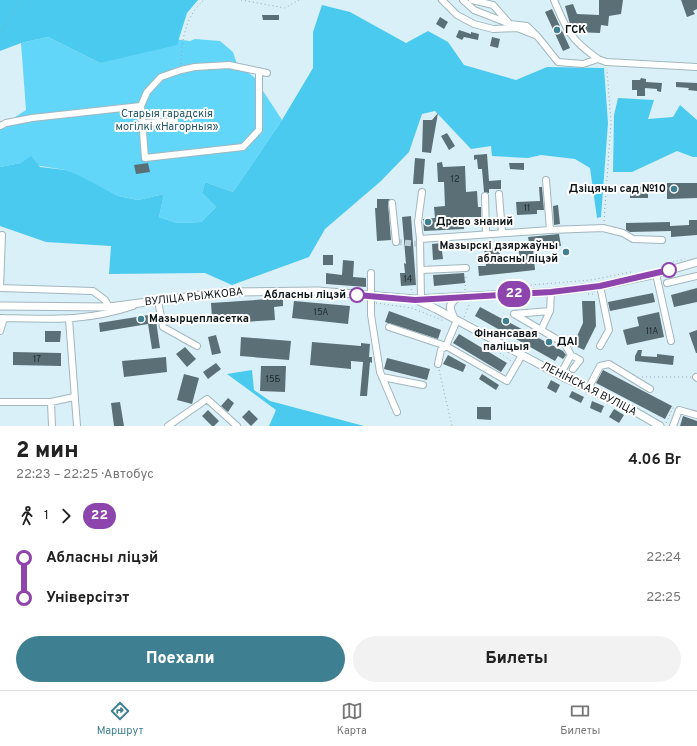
<!DOCTYPE html>
<html lang="ru">
<head>
<meta charset="utf-8">
<style>
	body { margin:0; font-family:Overpass,sans-serif; background:#f2f2f2; color:#222; height:100vh; display:flex; flex-direction:column; font-size:15px; white-space:nowrap }
	* { box-sizing:border-box; margin:0 }
	p { font-size:13px; color:#767676 }
	.icon { flex:none; width:22px; height:22px; fill:none; stroke:currentColor; stroke-width:2; stroke-linecap:round; stroke-linejoin:round }
	.map { position:relative; height:426px; overflow:hidden }
	.side { display:flex; flex-direction:column; background:#fff; flex:1 }
	.side>* { flex:none }
	.badge { padding:0 8px; border-radius:13px; font-size:14px; line-height:26px }
	.map>.badge { position:absolute; translate:-50% -50%; box-shadow:0 0 0 2px #fff }
	.legs { display:flex; align-items:center; gap:6px; height:44px; padding:0 16px; font-size:13px }
	.legs p { margin-inline-start:auto }
	.overview { display:flex; align-items:center; justify-content:space-between; height:68px; padding:0 16px }
	h1 { font-size:22px; font-weight:800; line-height:30px }
	.button { display:flex; gap:8px; margin-top:auto; padding:8px 16px }
	.button a { flex:1; height:46px; border-radius:24px; background:#3f7f92; color:#fff; font-size:16px; font-weight:800; line-height:46px; text-align:center }
	.button a+a { background:#f2f2f2; color:#222 }
	ul { padding:0 16px; list-style:none }
	li { display:flex; align-items:center; gap:14px; height:40px; font-size:15px }
	li i { display:grid; place-items:center; width:6px; height:100%; margin:0 5px; background:currentColor }
	li i::after { content:''; width:10px; height:10px; margin:-5px; border:3px solid; border-radius:50%; background:#fff }
	li p { margin-inline-start:auto }
	li:first-child i { background:linear-gradient(#0000 50%,currentColor 0) }
	li:last-child i { background:linear-gradient(currentColor 50%,#0000 0) }
	.menu { display:flex; justify-content:space-around; align-items:center; height:56px; border-top:1px solid #e0e0e0; background:#fff; font-size:11px; color:#767676 }
	.menu a { display:grid; justify-items:center; gap:2px }
	.menu .on { color:#3f7f92 }
	.map>svg:first-child { display:block }
	.green { fill:#62d6f8 }
	.forest { fill:#4acaee }
	.building { fill:#5b6f76 }
	.lines { fill:none; stroke-linecap:round; stroke-linejoin:round }
	.minor-tunnel { stroke:#bbcfd6; stroke-width:6; stroke-dasharray:6 3; stroke-linecap:butt }
	.minor-casing { stroke:#a1b7be; stroke-width:8 }
	.major-casing { stroke:#a1b7be; stroke-width:9 }
	.path { stroke:#95a6ac; stroke-width:1; stroke-dasharray:1 3; stroke-linecap:butt }
	.minor { stroke:#fff; stroke-width:6 }
	.major { stroke:#fff; stroke-width:7 }
	.line-1-casing { stroke:#fff; stroke-width:9 }
	.line-1 { stroke:#8e44ad; stroke-width:6 }
	.poi-dot { fill:#3f7f92; stroke:#fff; stroke-width:1.5 }
	.stop-1-dot { fill:#fff; stroke:#8e44ad; stroke-width:2 }
	.labels { text-anchor:middle; dominant-baseline:central; stroke-width:4; stroke-linejoin:round; paint-order:stroke }
	.number-label { font-size:9px; fill:#202c30 }
	.poi-label { font-size:11px; font-weight:bold; fill:#0d1518; stroke:#fff; text-anchor:start }
	.park-label { font-size:11px; fill:#225666; stroke:#fff }
	.stop-label { font-size:11px; font-weight:bold; fill:#0d1518; stroke:#fff; text-anchor:end }
	.street-label { font-size:11px; fill:#0d1518; stroke:#fff }
</style>
</head>
<body>
<div class="map">
<svg width="697" height="426" viewBox="0 0 697 426">
	<rect width="100%" height="100%" fill="#daf0f8"/>
	<path class="green" d="M48 37 100 63 165 38 190 41 195 39 220 41 233 52 237 64 254 77 282 120 233 192 205 182 202 193 216 207 201 222 177 223 159 217 164 194 138 200 118 196 66 170 21 163 0 167V127L26 110 21 43Z"/>
	<path class="forest" d="M0 0H198L187 13 177 45 100 63 48 37 21 43 0 51Z
		M322 5 350 12 406 43 428 31 448 42 464 65 516 80 547 67 604 68 608 123 601 217 597 218 590 168 575 159 541 155 528 158 492 156 491 146 471 149 435 111 422 114 409 152 381 181 325 229 309 257 232 285 205 273 109 274 111 246 46 242 0 226V167L21 163 31 156 40 167 66 170 78 175 118 196 138 200 164 194 159 217 177 223 201 222 216 207 202 193 205 182 233 192 282 120 313 68V32Z
		M618 98 654 100 648 119 673 117 680 105 697 120V157H693L677 151 632 172H613L614 115Z
		M252 370 254 390 270 401 364 426H269L276 410 227 374Z"/>
	<path class="building" d="M599 0H623L621 14 609 16 608 26 601 25 600 33 575 32 576 24H570L565 6 573 4 577 14 599 15Z
		M681 0H697V9L693 11 695 14 687 17Z
		M552 9 570 48 563 51 545 12Z
		M262 15H279V20H263Z
		M440 17 448 22 444 29 436 24Z
		M459 30 471 34V32L479 34 478 40 464 37 462 40 456 37Z
		M492 37 500 39 498 48 490 46Z
		M641 78 646 79V82L662 83 661 92 657 91V89L645 88V96H637V90H632V80H640Z
		M676 82 697 83V91L688 90 689 88 676 87Z
		M438 113 431 153 422 152 423 120H432Z
		M447 133 455 146 449 150 441 136Z
		M487 154 489 181 501 180V189H489V193L484 192 482 169H478L477 159 474 160V155Z
		M415 158 425 159 423 184H413Z
		M442 162 443 167 465 166 466 192 477 191 478 207H481V217H464V229L424 231 423 219 435 218 434 207 445 206 444 182H438L437 163Z
		M148 163 150 172 136 174 134 165Z
		M509 163H524V170L510 169Z
		M667 183H697V198L667 199Z
		M630 186 648 187V198H630Z
		M539 187H542L544 210H537V214L517 215 516 202 540 201Z
		M377 199H390L388 203 391 240 377 241 375 208H377Z
		M558 205 560 224 554 225 553 206Z
		M411 216 416 285 401 286 400 273H405L404 263 406 264 402 217Z
		M689 220H697V235L671 237V231L630 232 626 230V223L670 222V226L689 225Z
		M559 234 561 246 533 248 535 270 479 276 478 266H486L484 248 499 247 501 264 520 263 518 243 529 242 528 237Z
		M441 243 443 259 433 260 432 244Z
		M323 255H333V265H323Z
		M343 260 354 261 353 277 366 278V287L326 284V273L342 275Z
		M464 273 465 283 434 286 433 275Z
		M697 288V302L674 307 671 295Z
		M653 293 655 302 610 311 608 302Z
		M283 298V306L274 307 275 320 229 323V317L212 318 211 303Z
		M294 301 350 306 348 324 292 318Z
		M582 301H595L596 326 584 350 573 345 583 323Z
		M480 307 563 351 566 355 563 359 558 356 555 361 475 316Z
		M389 311 441 330 438 339 385 322Z
		M659 312 664 337 627 345 623 330 639 326 637 317Z
		M155 314 160 348 152 349 148 324 100 332 99 323Z
		M697 330V353H696L689 333Z
		M45 331H61L60 342H45Z
		M459 334 507 363 501 372 453 343Z
		M216 335 221 353 212 355 208 337Z
		M241 337 291 341 289 360 240 356Z
		M312 342 361 346V343L370 344 369 357H372V363L370 362 367 396H360L363 362 351 361V369L310 365Z
		M185 347 196 359 187 367 176 354Z
		M638 350H642L641 356 657 357V354L674 356 673 365 635 361V356Z
		M13 352 61 353V366L13 365Z
		M448 355 466 365 463 372 443 364Z
		M166 357 167 372 124 377 122 361Z
		M387 358 430 369 427 380 384 369Z
		M216 363 221 369 208 379 203 372Z
		M261 366H286L285 392 260 391Z
		M603 370 672 406 665 419 596 383Z
		M184 374 199 378 192 404 177 400Z
		M482 374 499 385 496 390 479 379Z
		M551 380 560 385 556 393 547 388Z
		M572 391 584 397 581 403 569 397Z
		M228 398 234 403 228 412 221 406Z
		M592 401 604 406 601 413 590 408Z
		M120 402 124 426H114L111 403Z
		M477 407H491V420L477 419Z
		M614 409 624 415 619 423 609 417Z
		M208 410 219 421 214 426H212L202 416Z
		M249 410 258 419 251 426 242 417Z
		M683 416 697 421V426H680Z"/>
	<g class="lines">
		<path class="minor-tunnel" d="M396 242 420 244"/>
		<defs>
			<path id="minor" d="M442 0 457 15 474 24 493 29 517 28 535 35
				M463 0 474 10 510 24 527 26 538 37 558 62 583 64 598 59 606 62 697 67
				M472 0 493 5 508 22
				M554 0C567 31 570 39 598 59
				M141 106 145 158 243 147 259 130V71
				M143 123 175 121
				M0 126 6 123 32 118 141 106 147 92 161 77 181 70 195 67 229 65 267 73
				M546 180 550 230
				M499 194 502 233
				M485 196 486 234
				M392 203 396 242
				M420 239 418 222 422 192
				M421 270 466 268
				M371 273V315L380 372 397 412
				M656 274 671 341
				M667 283 697 276
				M0 288 93 291 105 300 109 307
				M0 288 2 235
				M421 299 420 239 550 230 603 228 623 233 633 239 662 240
				M158 301 163 327 197 346
				M514 314 565 344 571 355 560 375
				M514 314 550 311 551 292
				M0 318C48 319 86 322 133 306
				M69 319 77 426
				M389 327 446 346 507 381 522 355
				M541 330 550 311
				M0 331 4 318
				M600 346 609 330 600 286
				M571 355 580 360 573 369
				M438 364 441 350 446 346 457 320
				M382 377 423 385
				M696 377 697 378
				M588 389 600 366 609 364 650 389
				M0 402H51L74 397
				M51 402 52 426
				M168 426 207 399 237 426
				M673 426 679 410 697 415"/>
			<path id="major" d="M417 300 436 309 565 378 622 404 660 426
				M0 306 109 307 224 292 318 291 415 299 551 292 600 286 656 274 697 262
				M454 318C449 308 448 304 458 297"/>
		</defs>
		<use href="#minor" class="minor-casing"/>
		<use href="#major" class="major-casing"/>
		<path class="path" d="M241 0 285 8 299 0
			M0 35 20 0
			M181 64C181 41 186 15 204 0
			M604 221 611 122 607 69
			M669 263 685 259
			M507 287 591 280 631 272
			M411 289 413 293
			M465 290 466 274
			M588 294H595
			M376 303 412 308 444 321
			M464 317 470 303
			M487 344 511 361
			M439 370 452 426
			M642 377H691
			M666 423 674 406"/>
		<use href="#minor" class="minor"/>
		<use href="#major" class="major"/>
	</g>
	<g class="lines">
		<defs>
			<path id="line-1" d="M357 295 415 300 551 292 600 286 669 270"/>
		</defs>
		<use href="#line-1" class="line-1-casing"/>
		<use href="#line-1" class="line-1"/>
	</g>
	<g class="poi-dot">
		<circle cx="557" cy="30" r="4"/>
		<circle cx="674" cy="189" r="4"/>
		<circle cx="428" cy="222" r="4"/>
		<circle cx="566" cy="252" r="4"/>
		<circle cx="141" cy="319" r="4"/>
		<circle cx="506" cy="321" r="4"/>
		<circle cx="549" cy="342" r="4"/>
	</g>
	<g class="stop-1-dot">
		<circle cx="669" cy="270" r="7"/>
		<circle cx="357" cy="295" r="7"/>
	</g>
	<g class="labels">
		<g class="number-label">
			<text x="455" y="179">12</text>
			<text x="527" y="208">11</text>
			<text x="408" y="279">14</text>
			<text x="321" y="312">15А</text>
			<text x="652" y="331">11А</text>
			<text x="37" y="359">17</text>
			<text x="273" y="379">15Б</text>
		</g>
		<g class="poi-label">
			<text x="565" y="30">ГСК</text>
			<text x="666" y="189" text-anchor="end">Дзіцячы сад №10</text>
			<text x="436" y="222">Древо знаний</text>
			<text x="558" y="246" text-anchor="end">Мазырскі дзяржаўны<tspan x="558" dy="13">абласны ліцэй</tspan></text>
			<text x="149" y="319">Мазырцепласетка</text>
			<text x="506" y="334" text-anchor="middle">Фінансавая<tspan x="506" dy="13">паліцыя</tspan></text>
			<text x="557" y="342">ДАІ</text>
		</g>
		<g class="park-label">
			<text x="167" y="114">Старыя гарадскія<tspan x="167" dy="13">могілкі «Нагорныя»</tspan></text>
		</g>
		<g class="stop-label">
			<text x="346" y="295">Абласны ліцэй</text>
		</g>
		<g class="street-label">
			<text transform="translate(194 297) rotate(-6)">ВУЛІЦА РЫЖКОВА</text>
			<text transform="translate(589 389) rotate(27)">ЛЕНІНСКАЯ ВУЛІЦА</text>
		</g>
	</g>
</svg>
<b class="badge" style="left:514px;top:294px;background:#8e44ad;color:#fff">22</b>
</div>
<section class="side">
<div class="overview"><div><h1>2 мин</h1><p>22:23 – 22:25 · Автобус</p></div><b>4.06 Br</b></div>
<div class="legs"><svg class="icon" aria-label="walk" viewBox="0 0 24 24"><circle cx="13" cy="4" r="2"/><path d="M13 8l-2 6 4 7M11 14l-3 7M7 12l3-4h3l4 4"/></svg>1<svg class="icon" aria-label="forward" viewBox="0 0 24 24"><path d="M9 5l7 7-7 7"/></svg><b class="badge" style="background:#8e44ad;color:#fff">22</b></div>
<ul>
<li><i style="color:#8e44ad"></i><b>Абласны ліцэй</b><p>22:24</p></li>
<li><i style="color:#8e44ad"></i><b>Універсітэт</b><p>22:25</p></li>
</ul>
<div class="button"><a>Поехали</a><a>Билеты</a></div>
</section>
<nav class="menu">
<a class="on"><svg class="icon" aria-label="directions" viewBox="0 0 24 24"><path d="M12 3l9 9-9 9-9-9zM9 14v-3h6M13 9l2 2-2 2"/></svg>Маршрут</a>
<a><svg class="icon" aria-label="map" viewBox="0 0 24 24"><path d="M3 6l6-2 6 2 6-2v14l-6 2-6-2-6 2zM9 4v14M15 6v14"/></svg>Карта</a>
<a><svg class="icon" aria-label="tickets" viewBox="0 0 24 24"><path d="M3 7h18v10H3zM15 7v10"/></svg>Билеты</a>
</nav>
</body>
</html>
